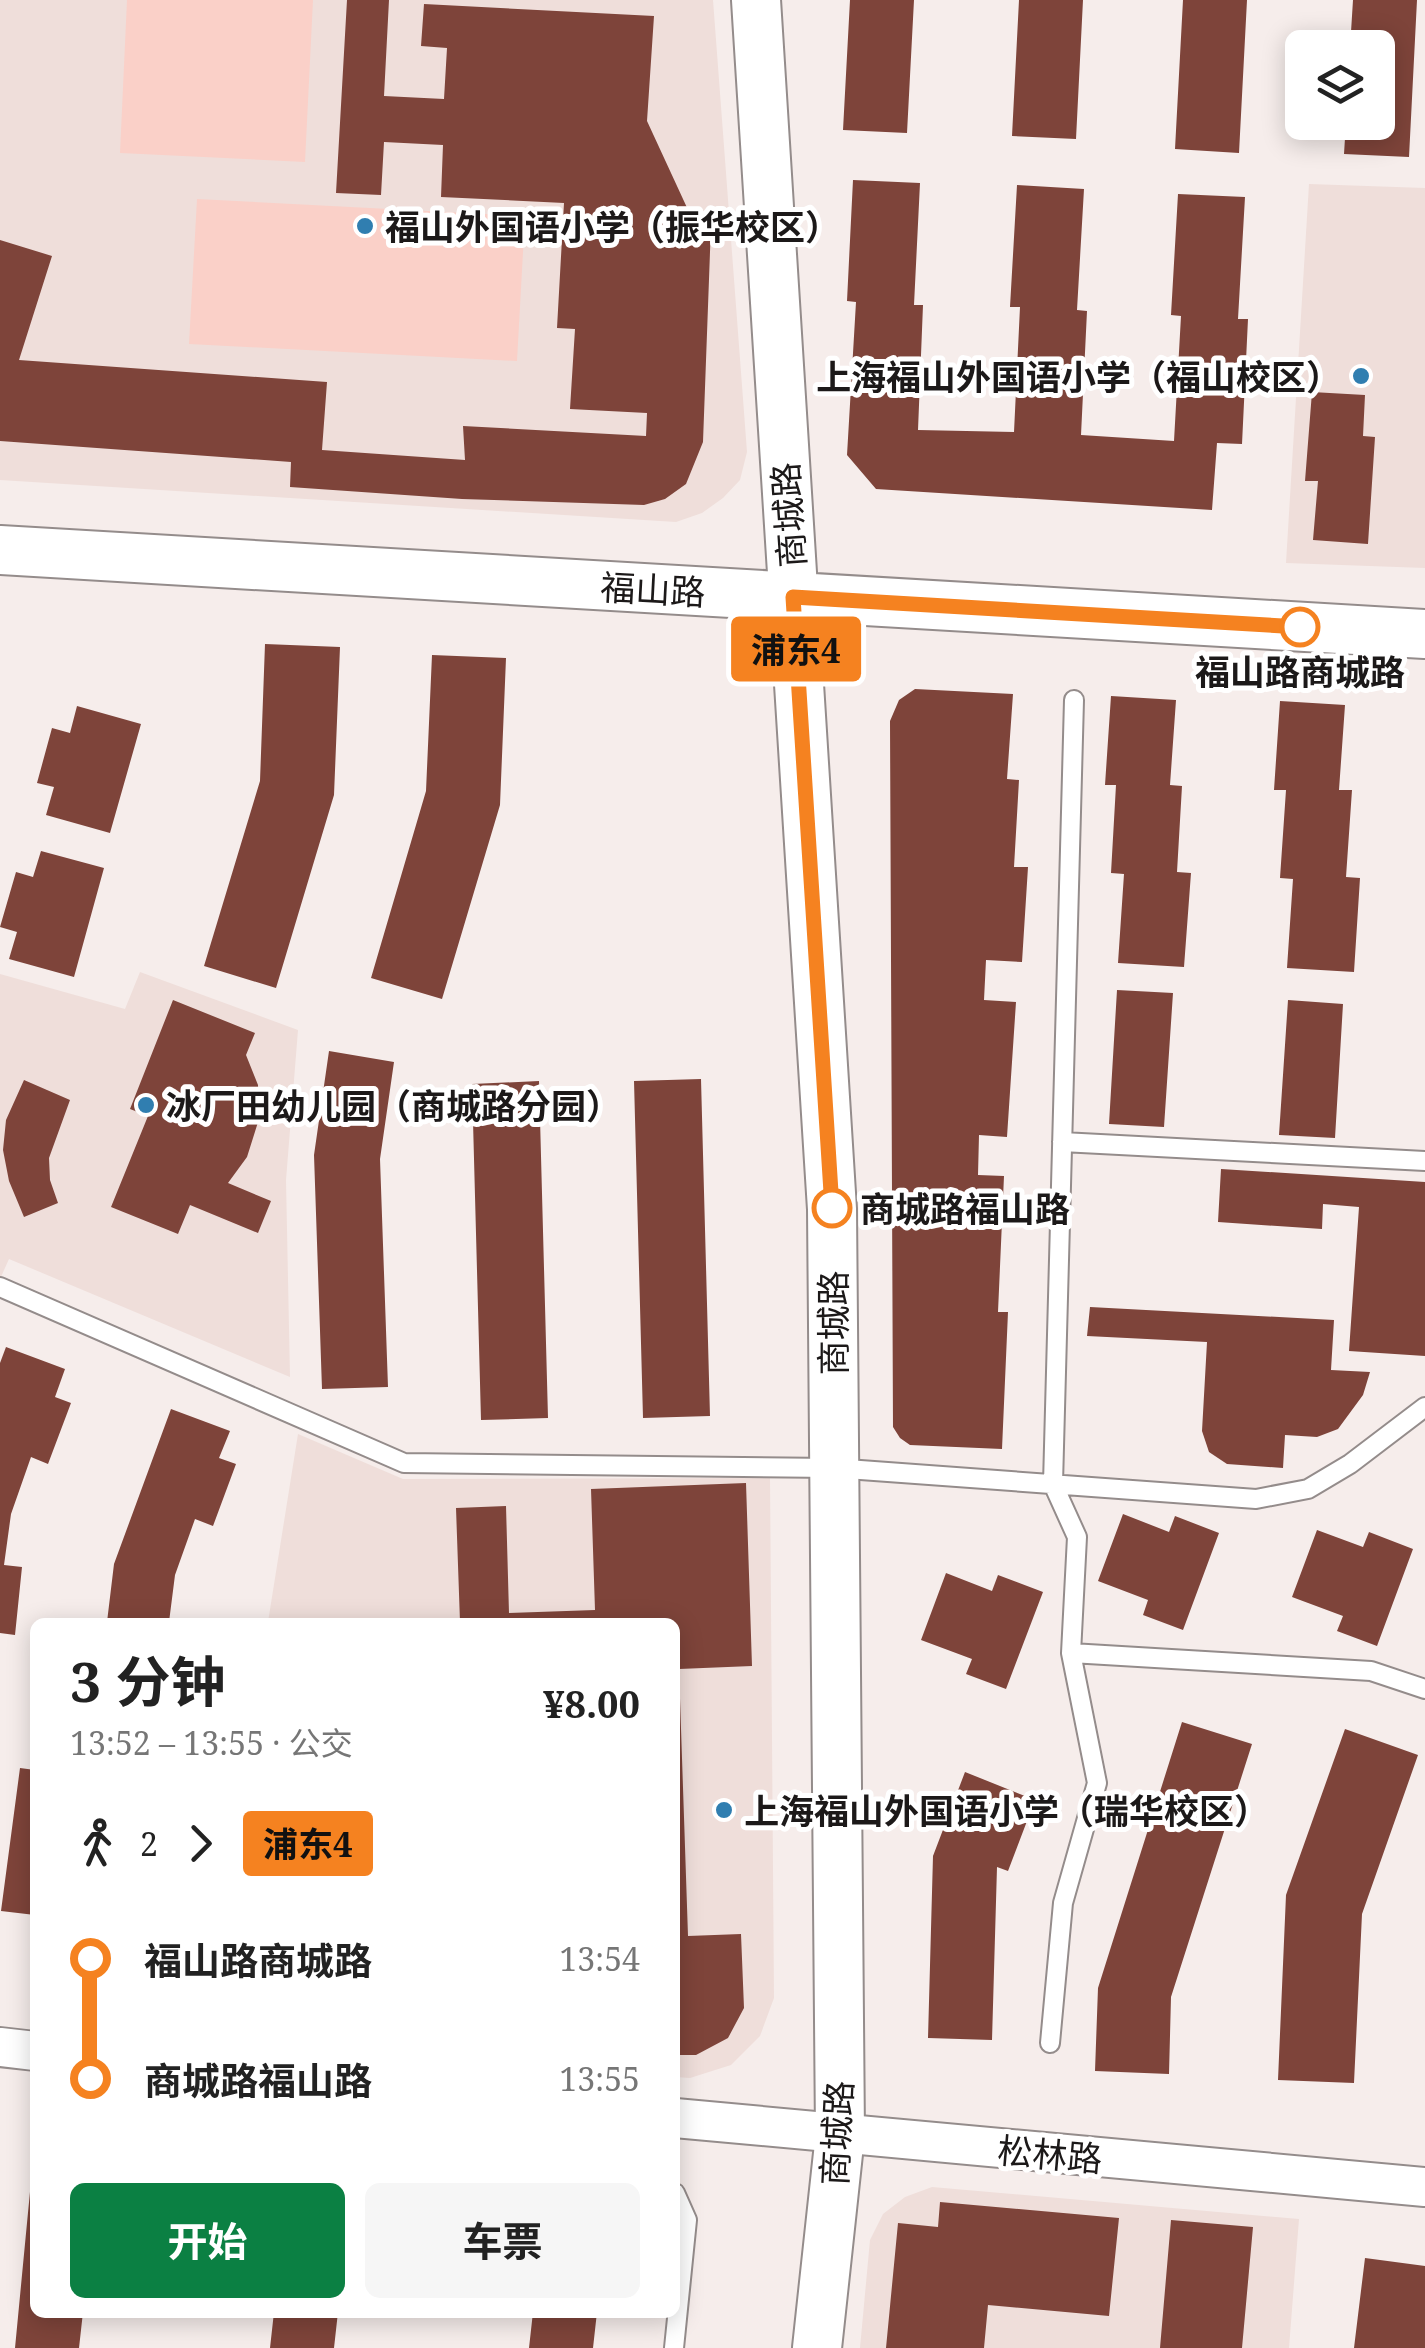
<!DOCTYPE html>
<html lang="zh">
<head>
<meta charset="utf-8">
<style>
	body { margin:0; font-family:"Noto Serif","Noto Sans SC",serif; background:#f6f6f6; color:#222; height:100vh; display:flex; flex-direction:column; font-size:38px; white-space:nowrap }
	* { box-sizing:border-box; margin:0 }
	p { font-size:32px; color:#767676 }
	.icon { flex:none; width:55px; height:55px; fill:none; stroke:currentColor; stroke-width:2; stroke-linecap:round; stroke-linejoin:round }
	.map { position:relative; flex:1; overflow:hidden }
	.side { position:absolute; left:30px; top:1618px; width:650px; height:700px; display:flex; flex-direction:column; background:#fff; border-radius:15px; box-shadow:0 5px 25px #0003 }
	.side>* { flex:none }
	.badge { padding:0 20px; border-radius:8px; font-size:35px; line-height:65px }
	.buttons { position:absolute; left:1285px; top:30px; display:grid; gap:20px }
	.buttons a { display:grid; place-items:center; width:110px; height:110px; border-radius:15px; background:#fff; box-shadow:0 5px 25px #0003; font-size:50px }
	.map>.badge { position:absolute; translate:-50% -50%; box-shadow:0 0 0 5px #fff }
	.legs { display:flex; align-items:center; gap:15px; height:110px; padding:0 40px; font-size:32px }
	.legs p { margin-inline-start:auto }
	.overview { display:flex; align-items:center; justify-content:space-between; height:170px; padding:0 40px }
	h1 { font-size:55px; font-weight:700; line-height:75px }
	.button { display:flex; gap:20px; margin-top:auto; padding:20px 40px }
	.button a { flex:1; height:115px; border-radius:15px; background:#0b8043; color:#fff; font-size:40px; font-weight:700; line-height:115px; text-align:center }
	.button a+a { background:#f6f6f6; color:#222 }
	ul { padding:0 40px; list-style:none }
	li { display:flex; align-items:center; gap:35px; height:120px; font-size:38px }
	li i { display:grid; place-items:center; width:15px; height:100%; margin:0 12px; background:currentColor }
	li i::after { content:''; width:25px; height:25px; margin:-12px; border:8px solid; border-radius:50%; background:#fff }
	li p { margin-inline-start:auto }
	li:first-child i { background:linear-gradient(#0000 50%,currentColor 0) }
	li:last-child i { background:linear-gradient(currentColor 50%,#0000 0) }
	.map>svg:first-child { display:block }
	.built { fill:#efdeda }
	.green { fill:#fad0c8 }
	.building { fill:#7e443a }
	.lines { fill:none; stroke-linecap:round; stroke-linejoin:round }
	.service-casing { stroke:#948c8b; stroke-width:22 }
	.minor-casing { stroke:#948c8b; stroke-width:42 }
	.tertiary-casing { stroke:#948c8b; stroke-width:52 }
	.service { stroke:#fff; stroke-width:18 }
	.minor { stroke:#fff; stroke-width:38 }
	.tertiary { stroke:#fff; stroke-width:48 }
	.line-1-casing { stroke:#fff; stroke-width:22 }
	.line-1 { stroke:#f58220; stroke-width:15 }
	.poi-dot { fill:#307eb0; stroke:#fff; stroke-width:4 }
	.stop-1-dot { fill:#fff; stroke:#f58220; stroke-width:5 }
	.labels { text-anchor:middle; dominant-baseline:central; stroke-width:10; stroke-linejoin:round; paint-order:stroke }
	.poi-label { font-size:35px; font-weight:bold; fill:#1c1919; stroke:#fff; text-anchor:start }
	.street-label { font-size:35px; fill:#1c1919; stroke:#fff }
	.stop-label { font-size:35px; font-weight:bold; fill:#1c1919; stroke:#fff }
</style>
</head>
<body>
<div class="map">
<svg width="1425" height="2348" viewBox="0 0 1425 2348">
	<rect width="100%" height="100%" fill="#f6edeb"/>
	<path class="built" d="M0 0H713L747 452 740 480 723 498 702 513 676 522 0 480Z
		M1309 184 1425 188V568L1286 563Z
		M140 972 298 1030 286 1180 290 1377 9 1259 0 1279V974L125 1009Z
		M298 1434 403 1479 770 1478 774 1998 760 2036 731 2065 690 2078 675 2077V1622H268Z
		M932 2187 1299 2219 1289 2348H860L870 2240 883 2214 905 2197Z"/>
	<path class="green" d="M127 0H313L305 162 120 153Z
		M197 199 525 216 517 361 189 344Z"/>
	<path class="building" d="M347 0H389L384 96 444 99 447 48 421 46 424 4 654 16 647 121 695 225H711L703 442 686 484 665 499 644 505 462 499 290 487 291 462 0 441V240L52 256 19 360 327 382 322 450 465 460 463 426 646 436 647 413 570 409 575 329 557 328 564 203 441 197 443 145 384 142 381 195 336 193Z
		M850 0H914L907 133 843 130Z
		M1019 0H1083L1076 139 1012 136Z
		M1183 0H1247L1239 153 1175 149Z
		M1353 0H1417L1409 157 1344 154 1346 122H1378V48H1350Z
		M853 180 920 183 914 305H923L918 430 1014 432 1020 307H1010L1017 185 1084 189 1077 310 1087 311 1081 435 1174 441 1181 316 1171 315 1178 194 1245 197 1238 319H1248L1242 444 1217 443 1212 510 876 489 847 455 856 302 847 301Z
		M1312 392 1365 395 1363 436 1375 437 1368 544 1313 540 1318 481H1305Z
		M265 644 340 647 334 795 276 988 204 966 260 781Z
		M432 655 506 658 500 805 442 999 371 978 426 791Z
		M915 689 1013 694 1007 779 1019 780 1014 867H1028L1022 962 986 960 984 1000 1016 1002 1007 1137 979 1135 978 1175 1004 1176 998 1312H1008L1002 1449 910 1445 900 1438 893 1427 890 721 899 700Z
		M1111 696 1176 700 1170 785 1182 786 1177 872 1191 873 1184 967 1118 963 1124 874 1111 873 1116 785H1105Z
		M1280 701 1345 705 1339 790H1352L1346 877 1360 878 1354 972 1287 968 1293 879 1280 878 1286 790H1274Z
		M77 706 141 724 110 833 46 815 54 787 37 783 52 728 70 733Z
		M41 851 104 868 74 977 9 959 17 932 0 927 16 872 33 877Z
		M1117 990 1173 993 1164 1127 1109 1124Z
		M173 1000 255 1033 246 1055 258 1085 259 1119 247 1157 228 1183 271 1201 258 1233 190 1205 178 1234 111 1207 148 1116 130 1109Z
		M1288 1000 1343 1004 1335 1138 1279 1135Z
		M329 1051 394 1062 380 1159 388 1387 322 1389 314 1155Z
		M701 1079 710 1416 643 1418 634 1081Z
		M24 1080 70 1100 49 1158 50 1180 58 1203 24 1217 9 1181 3 1150 6 1120Z
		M539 1081 548 1418 481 1420 472 1084Z
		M1221 1169 1425 1182V1356L1349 1351 1359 1207 1323 1204 1322 1229 1218 1222Z
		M1090 1307 1334 1320 1331 1370 1370 1372 1363 1395 1338 1429 1317 1437 1285 1435 1283 1468 1227 1464 1209 1452 1202 1431 1207 1342 1087 1336Z
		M6 1347 65 1369 55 1397 71 1403 48 1464 31 1457 11 1514 4 1565 22 1567 15 1635 0 1633V1363Z
		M171 1409 230 1431 219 1458 236 1464 213 1526 195 1519 175 1575 169 1622H107L114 1564Z
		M746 1483 752 1666 679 1669 688 1936 741 1934 744 2008 728 2038 696 2055H675V1622H460L456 1508 506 1506 509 1613 595 1610 591 1489Z
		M1123 1514 1169 1532 1175 1516 1219 1533 1183 1630 1143 1615 1148 1600 1098 1581Z
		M1317 1530 1363 1547 1369 1532 1413 1549 1377 1646 1337 1631 1343 1616 1292 1597Z
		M946 1573 992 1591 998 1575 1043 1592 1006 1689 966 1674 972 1659 921 1640Z
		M1182 1722 1252 1744 1171 1997 1169 2074 1095 2071 1098 1988Z
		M1345 1729 1418 1755 1362 1914 1354 2083 1278 2080 1286 1895Z
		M20 1768 35 1770V1915L1 1911Z
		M965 1772 1035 1800 1008 1871 997 1867 992 2040 928 2038 933 1856Z
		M32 2171H35V2312H83L79 2348H15Z
		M940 2202 1119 2218 1109 2316 988 2305 984 2348H886L898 2223 938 2227Z
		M1171 2220 1253 2227 1242 2348H1160Z
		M1365 2258 1425 2266V2348H1354Z
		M274 2312H338L334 2348H270Z
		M533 2312H597L593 2348H529Z"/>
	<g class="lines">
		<defs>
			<path id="service" d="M1074 700 1053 1484 1077 1537 1071 1653 1371 1671 1425 1689
				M1062 1142 1425 1161
				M0 1287 404 1463 833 1468 1256 1499 1308 1489 1350 1464 1425 1407
				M1050 2043 1063 1903 1097 1783 1071 1653
				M674 2348 687 2220 675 2193"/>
			<path id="minor" d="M0 2047 35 2051
				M675 2118 1425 2187"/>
			<path id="tertiary" d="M756 0 832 1209 840 2135 817 2348
				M0 550 1425 634"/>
		</defs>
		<use href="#service" class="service-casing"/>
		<use href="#minor" class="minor-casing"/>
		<use href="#tertiary" class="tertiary-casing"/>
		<use href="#service" class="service"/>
		<use href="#minor" class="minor"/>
		<use href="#tertiary" class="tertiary"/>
	</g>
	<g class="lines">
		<defs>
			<path id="line-1" d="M832 1208 793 597 1300 627"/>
		</defs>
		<use href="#line-1" class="line-1-casing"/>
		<use href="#line-1" class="line-1"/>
	</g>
	<g class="poi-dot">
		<circle cx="365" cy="226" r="10"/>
		<circle cx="1361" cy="376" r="10"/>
		<circle cx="146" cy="1105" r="10"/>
		<circle cx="724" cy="1810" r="10"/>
	</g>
	<g class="stop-1-dot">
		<circle cx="1300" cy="627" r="18"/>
		<circle cx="832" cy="1208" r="18"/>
	</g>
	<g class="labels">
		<g class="poi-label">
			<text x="385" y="226">福山外国语小学（振华校区）</text>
			<text x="1341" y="376" text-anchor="end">上海福山外国语小学（福山校区）</text>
			<text x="166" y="1105">冰厂田幼儿园（商城路分园）</text>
			<text x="744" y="1810">上海福山外国语小学（瑞华校区）</text>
		</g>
		<g class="street-label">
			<text transform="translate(788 515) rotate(-94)">商城路</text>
			<text transform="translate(653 589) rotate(3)">福山路</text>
			<text transform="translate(832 1323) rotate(-90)">商城路</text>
			<text transform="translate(836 2133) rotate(-87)">商城路</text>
			<text transform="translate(1050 2154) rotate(5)">松林路</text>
		</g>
		<g class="stop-label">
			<text x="1300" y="671">福山路商城路</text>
			<text x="860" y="1208" text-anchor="start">商城路福山路</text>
		</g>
	</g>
</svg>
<div class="buttons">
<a><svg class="icon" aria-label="layers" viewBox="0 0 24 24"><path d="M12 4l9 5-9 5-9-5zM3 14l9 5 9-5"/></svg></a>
</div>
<b class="badge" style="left:796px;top:649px;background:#f58220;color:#111">浦东4</b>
<section class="side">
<div class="overview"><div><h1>3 分钟</h1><p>13:52 – 13:55 · 公交</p></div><b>¥8.00</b></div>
<div class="legs"><svg class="icon" aria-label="walk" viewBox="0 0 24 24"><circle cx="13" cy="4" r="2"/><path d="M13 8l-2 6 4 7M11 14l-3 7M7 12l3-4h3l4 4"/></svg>2<svg class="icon" aria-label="forward" viewBox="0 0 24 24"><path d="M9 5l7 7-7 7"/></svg><b class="badge" style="background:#f58220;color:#111">浦东4</b></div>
<ul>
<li><i style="color:#f58220"></i><b>福山路商城路</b><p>13:54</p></li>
<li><i style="color:#f58220"></i><b>商城路福山路</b><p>13:55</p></li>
</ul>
<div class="button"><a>开始</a><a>车票</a></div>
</section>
</div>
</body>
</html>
